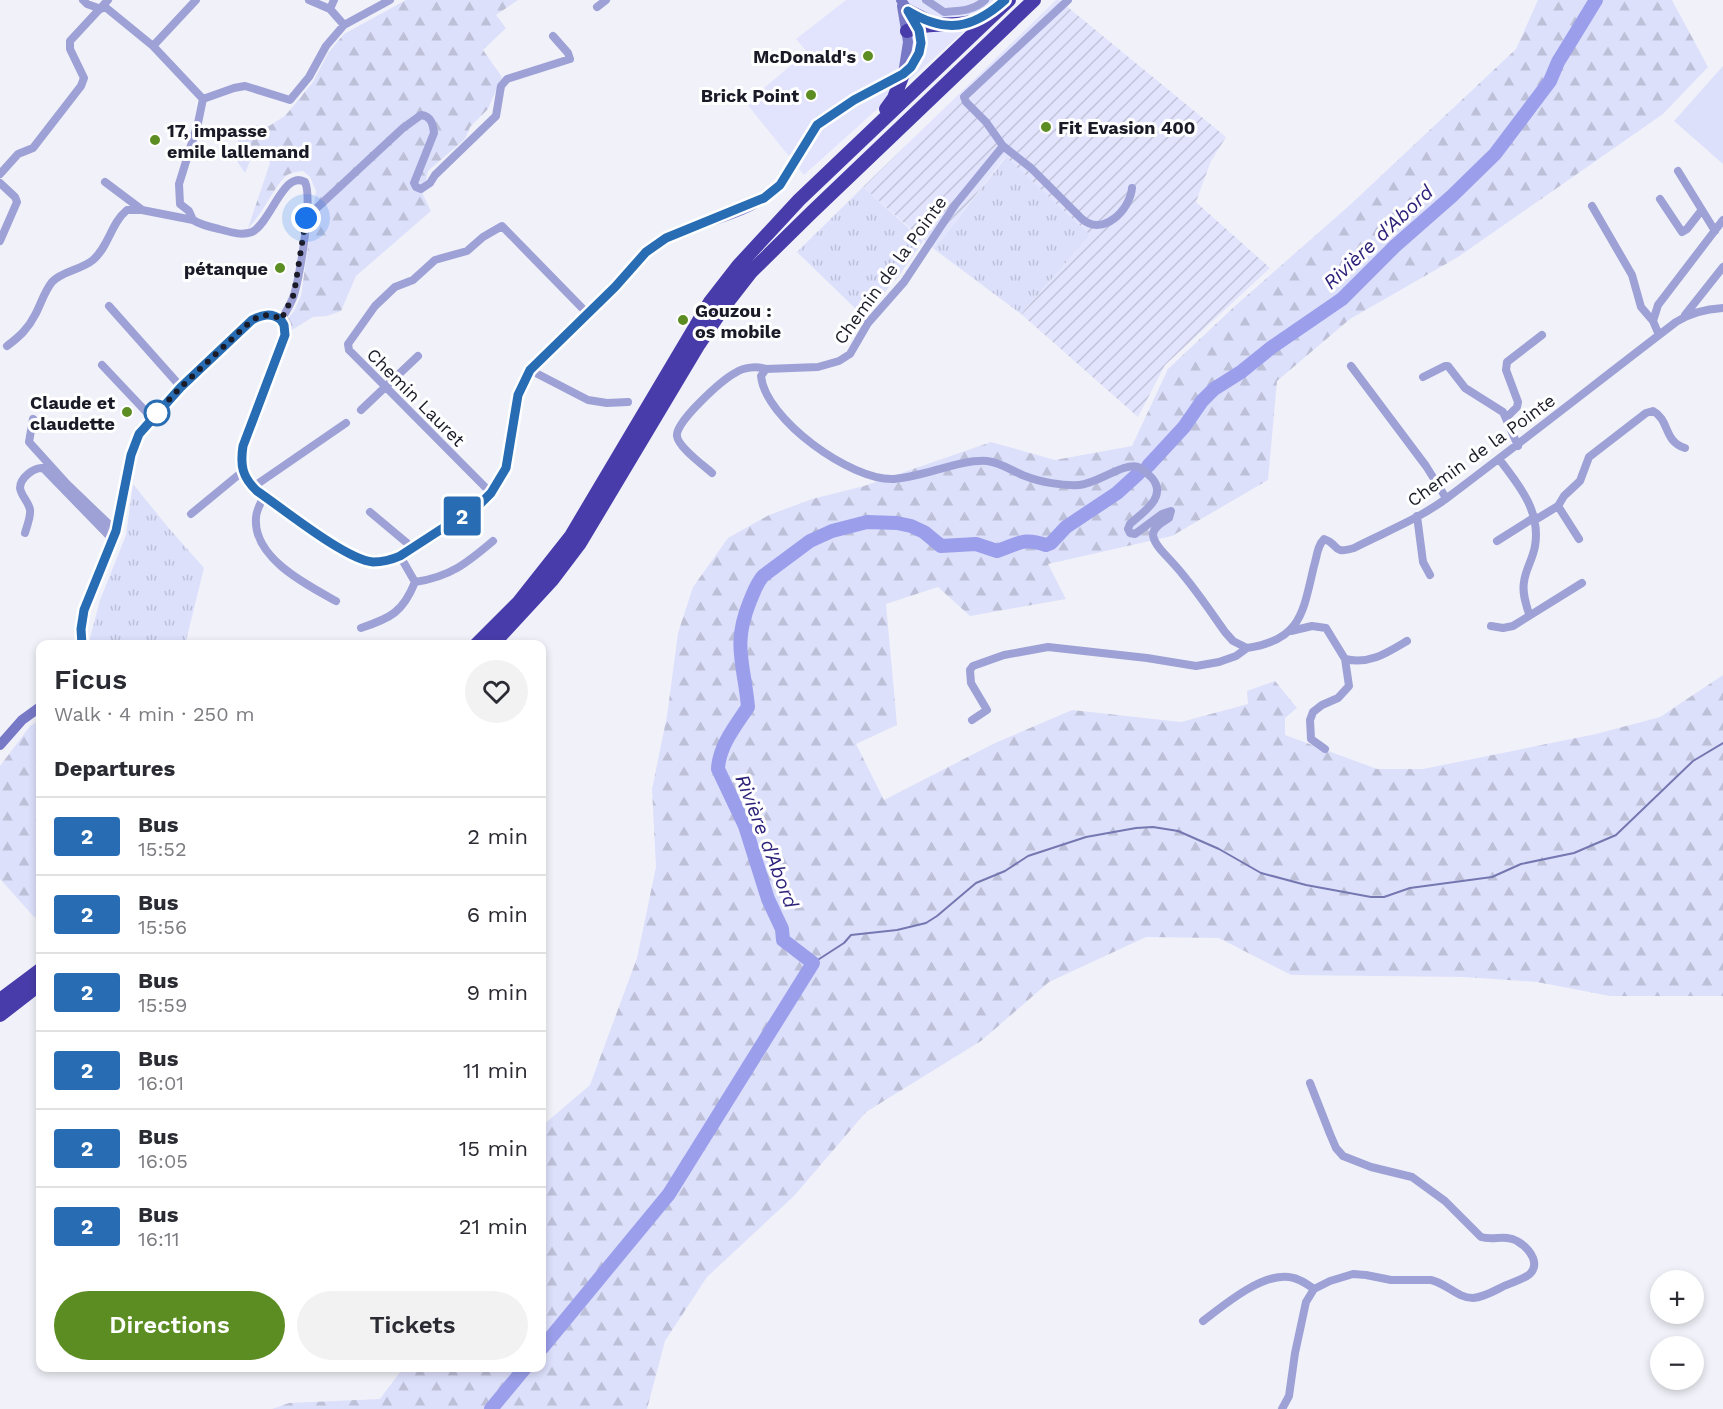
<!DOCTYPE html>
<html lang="en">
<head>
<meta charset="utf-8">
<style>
	body { margin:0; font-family:"Work Sans",sans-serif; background:#f2f2f3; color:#2b2b33; height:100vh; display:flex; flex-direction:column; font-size:22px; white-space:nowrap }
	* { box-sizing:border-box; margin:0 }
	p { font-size:20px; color:#7c7c81 }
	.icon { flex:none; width:33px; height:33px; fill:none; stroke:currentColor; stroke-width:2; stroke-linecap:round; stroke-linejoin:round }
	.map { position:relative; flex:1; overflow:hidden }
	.side { position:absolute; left:36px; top:640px; width:510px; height:732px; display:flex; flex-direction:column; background:#fff; border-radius:12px; box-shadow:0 3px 9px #0003 }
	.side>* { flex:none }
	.badge { padding:0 12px; border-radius:4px; font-size:21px; line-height:39px }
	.fabs { position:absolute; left:1650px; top:1270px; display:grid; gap:12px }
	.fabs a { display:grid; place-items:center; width:54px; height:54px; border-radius:50%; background:#fff; box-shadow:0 3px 9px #0003; font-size:30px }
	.you { position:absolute; width:30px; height:30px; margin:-15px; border:4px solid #fff; border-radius:50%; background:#1a73e8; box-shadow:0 0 0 9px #1a73e833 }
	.map>.badge { position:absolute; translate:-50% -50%; box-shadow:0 0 0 3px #fff }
	h2 { padding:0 18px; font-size:22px; line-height:54px }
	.round { display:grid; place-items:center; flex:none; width:63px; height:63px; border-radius:32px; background:#f2f2f3 }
	.headline { display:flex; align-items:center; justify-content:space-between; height:102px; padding:0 18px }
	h1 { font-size:28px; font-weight:600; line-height:45px }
	.button { display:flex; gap:12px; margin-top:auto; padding:12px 18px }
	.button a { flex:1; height:69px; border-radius:36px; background:#5c8d23; color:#fff; font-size:24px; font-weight:600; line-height:69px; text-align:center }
	.button a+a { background:#f2f2f3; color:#2b2b33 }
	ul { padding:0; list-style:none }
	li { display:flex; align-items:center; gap:18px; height:78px; padding:0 18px; border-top:2px solid #e1e1e2 }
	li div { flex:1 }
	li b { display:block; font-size:22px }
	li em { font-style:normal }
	li .badge { min-width:66px; font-weight:700; text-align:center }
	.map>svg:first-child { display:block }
	.built { fill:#e2e4fd }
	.industrial { fill:url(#industrial-furrows) }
	.grass { fill:url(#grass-tufts) }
	.forest { fill:url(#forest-firs) }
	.pitch { fill:#dde0fb }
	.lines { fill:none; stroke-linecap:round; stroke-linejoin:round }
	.stream { stroke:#7477b0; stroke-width:2 }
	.river { stroke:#9b9feb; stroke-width:14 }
	.street { stroke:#9ea1d6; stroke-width:8 }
	.secondary { stroke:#7778c6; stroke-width:10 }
	.highway { stroke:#483cab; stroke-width:14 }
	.line-casing { stroke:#fff; stroke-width:14 }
	.line { stroke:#286db4; stroke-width:9 }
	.walk { stroke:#1a1b27; stroke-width:6; stroke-dasharray:0 10.8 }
	.poi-dot { fill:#5c8d23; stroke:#fff; stroke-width:2 }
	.stop-dot { fill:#fff; stroke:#286db4; stroke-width:3 }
	.labels { text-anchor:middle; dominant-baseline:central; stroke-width:6; stroke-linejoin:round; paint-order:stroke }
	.poi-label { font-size:18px; font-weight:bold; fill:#1a1b27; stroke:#fff; text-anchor:end }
	.street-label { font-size:18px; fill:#1a1b27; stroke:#fff }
	.water-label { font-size:20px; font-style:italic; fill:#2e227a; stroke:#fff }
</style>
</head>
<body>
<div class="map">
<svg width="1723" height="1409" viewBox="0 0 1723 1409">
	<defs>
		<pattern id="industrial-furrows" width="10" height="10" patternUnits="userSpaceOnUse" patternTransform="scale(1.5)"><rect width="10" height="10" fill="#e2e4fd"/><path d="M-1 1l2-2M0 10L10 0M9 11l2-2" fill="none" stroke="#c1c3d9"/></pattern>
		<pattern id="grass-tufts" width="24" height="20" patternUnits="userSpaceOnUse" patternTransform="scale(1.5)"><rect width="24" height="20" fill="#dde0fb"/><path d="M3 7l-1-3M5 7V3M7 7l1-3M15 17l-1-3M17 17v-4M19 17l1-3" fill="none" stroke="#bdc0d7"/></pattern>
		<pattern id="forest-firs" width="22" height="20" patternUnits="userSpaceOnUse" patternTransform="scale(1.5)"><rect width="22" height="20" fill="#dde0fb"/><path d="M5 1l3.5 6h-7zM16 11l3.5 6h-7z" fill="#bdc0d7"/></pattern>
	</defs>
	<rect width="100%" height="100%" fill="#f1f2f9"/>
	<path class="built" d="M846 0H994L963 32 804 175 746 103 807 52 796 39Z"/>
	<path class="industrial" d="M1056 0H1059L1226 137 1211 161 1196 202 1270 268 1165 365 1138 417 1021 314 1090 235 1005 157 934 249 863 187Z"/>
	<path class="grass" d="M1006 157 1090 235 1021 314 934 249Z
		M863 187 923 241 898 277 863 316 797 252Z
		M133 484 167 526 204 568 185 645H91L90 638 100 600 126 535Z"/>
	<path class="forest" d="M406 0H518L496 15 506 28 483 50 502 77 488 109 470 127 465 139 428 171 423 195 431 211 356 276 341 311 327 316 313 317 292 330 286 321 294 311 301 296 316 191 310 177 303 171C297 172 290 172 285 177 271 191 264 213 248 228L270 163 266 156 253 154 245 173 237 161 235 146 244 130 257 125 269 126 285 116 313 82 328 53 344 34Z
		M1538 0H1672L1708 67 1663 114 1458 257 1350 319 1277 381 1268 480 1172 536 1048 564 1066 599 970 616 938 587 886 604 897 725 856 744 884 800 995 743 1072 710 1181 722 1248 704 1247 691 1275 681 1297 708 1285 718V735L1377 769H1423L1596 734 1660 717 1723 675V996H1610L1537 982 1464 977 1291 975 1219 938 1146 937 1049 982 981 1041 866 1112 794 1196 707 1277 665 1341 647 1409H272L289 1403 380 1399 403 1368H542V1126L590 1085 637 958 656 867 652 789 667 716 678 633 693 587 728 538 769 515 812 499 864 486 991 442 1055 460 1132 446 1168 369 1235 306 1351 204 1516 49Z
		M40 720V912L35 918 0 879V766L30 726Z"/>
	<path class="pitch" d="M1723 66V164L1674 121Z"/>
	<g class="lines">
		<path class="stream" d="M813 963 844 943 851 935 897 930 926 923 937 916 976 883 1005 871 1028 856 1086 837 1136 828 1153 827 1178 831 1219 849 1261 873 1306 885 1371 897H1384L1410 888 1492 877 1521 864 1574 853 1616 835 1693 761 1723 743"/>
		<path class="river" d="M1148 466 1184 427 1202 401 1214 389 1241 372 1272 347 1342 299 1395 246 1452 196 1495 154 1550 81 1558 62 1596 0
			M542 1348 669 1194 813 963 783 940 782 929 768 899 745 826 718 769C719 746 736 725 748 707 744 663 732 645 750 601 754 592 756 584 763 576L810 541 832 531 867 522 897 523 911 526 924 532 941 546 976 544 997 551C1019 544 1022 537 1046 545L1051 543 1066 527 1117 493 1139 473
			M491 1409 525 1368"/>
		<path class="street" d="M83 0 87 4 101 9
			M309 0 330 9 344 25
			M926 0 944 12C959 11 974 11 985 0
			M104 6 153 46 203 99
			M597 7 606 0
			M330 9 334 0
			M153 46 196 0
			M203 99 234 88 245 86 290 100 309 77 326 46 344 25 390 0
			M1003 146 1031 168 1082 219C1103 237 1130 210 1132 188
			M1678 171 1715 231
			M0 174 18 154 33 148 81 86 84 78 70 49V41L108 0
			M105 182 141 209
			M0 183 15 197 17 202 0 241
			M1660 199 1682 232 1687 229 1701 211
			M1592 206 1632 275 1641 307 1653 321
			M306 218 403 128 421 115C431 116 433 124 434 133L414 183 416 187 421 189 430 183 435 175 496 116 501 86 507 79 570 59 568 53 553 36
			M193 220 189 211 180 204 179 184 198 123 203 99
			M109 306 181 387
			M1685 315 1723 267
			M1659 335 1653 321 1658 305 1723 220
			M7 346C19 337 28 329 35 315 41 304 44 292 52 282 62 271 81 270 93 260 109 246 111 223 127 210H142L193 220C201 225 210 227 219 229 230 232 241 236 252 232 270 224 284 169 305 182 313 199 300 274 294 295 291 304 286 312 281 320
			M102 365 152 418
			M1351 366 1426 466 1446 498
			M766 369 761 376C765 419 851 481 894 479 923 477 961 459 987 461 1002 463 1012 471 1025 476 1040 482 1063 486 1079 485 1097 484 1124 462 1138 467 1143 469 1148 474 1152 478 1168 497 1143 512 1130 524L1128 529 1130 533 1135 534 1162 514 1171 511 1169 518C1163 522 1154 526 1153 534 1153 544 1165 554 1171 561 1191 582 1208 608 1225 632L1233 641 1247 648C1302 640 1303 611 1314 566 1317 557 1317 546 1324 539 1340 544 1331 555 1354 548 1385 532 1419 519 1447 498 1524 440 1599 381 1676 322 1690 313 1706 309 1723 308
			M530 370 588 400 607 403 628 402
			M1423 377 1445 366H1448L1465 388 1503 412 1518 446
			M361 410 418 356
			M1507 417 1517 407 1518 402 1506 370 1507 362 1542 335
			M33 419 29 442 67 484 116 531
			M1499 459C1519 485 1541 511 1535 546 1533 559 1525 570 1524 582 1522 593 1526 604 1529 614
			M712 473C703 465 678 447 677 436 675 422 722 380 735 373 744 367 756 366 766 369L818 367 839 361 850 354 868 323 904 282 955 205 1003 146 986 122 966 102 964 97 1068 0
			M253 487 346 423
			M491 493 349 350 348 344 375 306 395 287 413 280 435 260 467 251 483 237 502 226 587 313
			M264 496C261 503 256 510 256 518 253 558 307 585 336 601
			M1558 506 1564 496 1580 481 1589 457 1646 413 1653 411C1670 420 1663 441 1685 448
			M370 512 413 548
			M191 514 242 472
			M1417 516 1423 562 1430 575
			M1535 520 1558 506 1579 539
			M25 533C27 526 31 516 30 510 29 502 21 496 20 488 20 478 34 467 43 468L113 540
			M1497 541 1535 517
			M400 556 415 582
			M1491 626 1503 628 1513 626 1582 583
			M361 628C391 618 403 612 415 582 450 577 467 563 493 541
			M1291 631 1312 626 1326 628 1345 659C1369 665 1387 653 1407 641
			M972 720 987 710 971 683 970 670 973 666 1004 655 1048 647 1147 658 1196 666 1219 662 1236 656 1247 648
			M1325 749 1311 739 1310 720 1313 712 1322 705 1338 698 1349 686 1345 659
			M1203 1321C1224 1305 1262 1273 1289 1277 1299 1278 1307 1284 1314 1289
			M1282 1409 1289 1396 1295 1353 1306 1302 1314 1289 1330 1281 1353 1274 1366 1275 1391 1280H1431C1446 1283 1457 1298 1473 1298 1485 1297 1494 1291 1504 1286 1516 1280 1540 1277 1533 1258 1530 1251 1524 1245 1517 1241 1506 1234 1493 1241 1481 1237L1445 1201 1412 1177 1371 1167 1343 1156 1336 1148 1330 1134 1310 1083"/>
		<path class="secondary" d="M902 6 908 42 903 74
			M82 645 81 629 84 611 116 531 131 455 139 434 181 387 252 320 264 315 277 317 284 325 285 335 243 446C240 465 242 477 257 491 282 508 346 560 373 562 382 562 391 560 400 556L480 504C525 462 501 416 530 370 556 341 587 316 615 288 632 270 644 249 667 238 699 222 743 216 771 193 796 173 801 137 827 117 847 102 909 76 917 58 927 36 913 18 901 0
			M0 745 22 720 40 707"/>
		<path class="highway" d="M908 11 934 24
			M907 31C933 19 963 31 987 15
			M886 109 894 98 903 74
			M476 645 518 603 571 536 710 302 738 266 799 200 1009 0
			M492 645 552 580 580 543 699 344 723 308 751 272 812 212 1034 0
			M0 1000 40 970
			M0 1015 40 984"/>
	</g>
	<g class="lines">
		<defs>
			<path id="line" d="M82 645 81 629 84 610 116 531 131 455 139 434 181 387 252 320C262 315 271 312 281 320L284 325 285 335 243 446C240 465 242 477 257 491 282 508 346 560 373 562 383 562 391 560 400 556L480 504 491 493 506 468 518 395 530 370 615 287 646 252 666 238 764 198 780 185 817 125 854 100 903 74 911 67 919 53 921 43 919 30 908 11C946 34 973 29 1005 0"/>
		</defs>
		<use href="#line" class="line-casing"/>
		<use href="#line" class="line"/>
		<path class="walk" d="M157 413 152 418 181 387 252 320C262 315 271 312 281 320L294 294 306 218"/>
	</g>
	<g class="poi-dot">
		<circle cx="868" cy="56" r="6"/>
		<circle cx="811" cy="95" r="6"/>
		<circle cx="1046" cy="127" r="6"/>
		<circle cx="155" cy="140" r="6"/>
		<circle cx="280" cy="268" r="6"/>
		<circle cx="683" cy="320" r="6"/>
		<circle cx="127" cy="412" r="6"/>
	</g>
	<circle class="stop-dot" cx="157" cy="413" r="12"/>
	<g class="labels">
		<g class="poi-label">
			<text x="856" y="56">McDonald's</text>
			<text x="799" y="95">Brick Point</text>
			<text x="1058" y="127" text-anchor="start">Fit Evasion 400</text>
			<text x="167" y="130" text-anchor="start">17, impasse<tspan x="167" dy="21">emile lallemand</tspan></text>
			<text x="268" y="268">pétanque</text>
			<text x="695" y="310" text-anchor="start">Gouzou :<tspan x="695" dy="21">os mobile</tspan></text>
			<text x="115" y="402">Claude et<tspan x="115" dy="21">claudette</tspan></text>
		</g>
		<g class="street-label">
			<text transform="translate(890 270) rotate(-54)">Chemin de la Pointe</text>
			<text transform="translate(416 397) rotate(45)">Chemin Lauret</text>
			<text transform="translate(1481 450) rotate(-36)">Chemin de la Pointe</text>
		</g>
		<g class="water-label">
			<text transform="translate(1378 237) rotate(-43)">Rivière d'Abord</text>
			<text transform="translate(767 841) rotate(69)">Rivière d'Abord</text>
		</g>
	</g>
</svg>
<div class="fabs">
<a>+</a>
<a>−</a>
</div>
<div class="you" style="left:306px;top:218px"></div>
<b class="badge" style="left:462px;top:516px;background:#286db4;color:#fff">2</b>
<section class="side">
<div class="headline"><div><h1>Ficus</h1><p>Walk · 4 min · 250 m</p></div><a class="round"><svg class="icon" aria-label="heart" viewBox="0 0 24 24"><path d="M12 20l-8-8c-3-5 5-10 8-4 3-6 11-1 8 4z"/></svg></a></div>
<h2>Departures</h2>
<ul>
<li><span class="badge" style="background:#286db4;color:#fff">2</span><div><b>Bus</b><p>15:52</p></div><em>2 min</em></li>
<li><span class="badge" style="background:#286db4;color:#fff">2</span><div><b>Bus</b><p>15:56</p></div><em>6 min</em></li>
<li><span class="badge" style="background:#286db4;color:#fff">2</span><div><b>Bus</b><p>15:59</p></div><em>9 min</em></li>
<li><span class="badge" style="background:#286db4;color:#fff">2</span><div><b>Bus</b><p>16:01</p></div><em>11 min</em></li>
<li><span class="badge" style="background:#286db4;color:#fff">2</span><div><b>Bus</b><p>16:05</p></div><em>15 min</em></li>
<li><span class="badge" style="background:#286db4;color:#fff">2</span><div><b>Bus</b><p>16:11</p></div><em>21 min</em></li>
</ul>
<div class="button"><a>Directions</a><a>Tickets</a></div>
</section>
</div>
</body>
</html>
